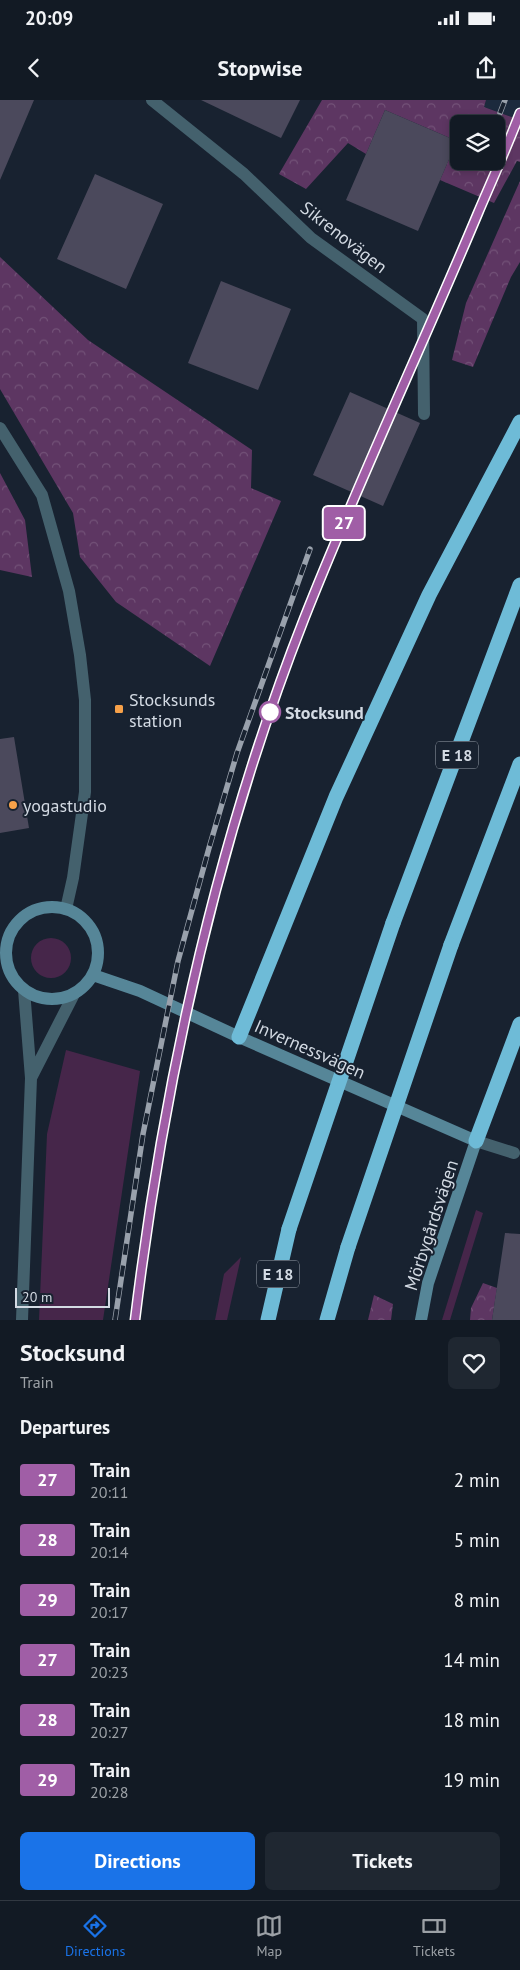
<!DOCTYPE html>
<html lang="en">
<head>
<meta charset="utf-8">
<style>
	body { margin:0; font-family:"PT Sans",sans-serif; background:#1f2731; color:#f1f3f6; height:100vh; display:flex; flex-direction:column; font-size:19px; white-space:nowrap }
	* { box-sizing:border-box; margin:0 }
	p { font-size:16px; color:#9ca1a6 }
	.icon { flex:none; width:28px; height:28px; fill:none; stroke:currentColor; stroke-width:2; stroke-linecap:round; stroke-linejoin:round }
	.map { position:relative; height:1220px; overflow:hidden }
	.details { display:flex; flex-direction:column; background:#121a24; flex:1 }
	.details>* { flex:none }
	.badge { padding:0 10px; border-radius:4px; font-size:18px; line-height:32px }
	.controls { position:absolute; left:450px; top:15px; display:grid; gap:10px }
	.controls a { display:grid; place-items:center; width:55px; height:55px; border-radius:8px; background:#121a24; box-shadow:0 2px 8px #0003,0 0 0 1px #313841; font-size:25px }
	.scale { position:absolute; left:15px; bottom:12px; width:95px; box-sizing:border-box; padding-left:5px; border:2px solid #d3dae3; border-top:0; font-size:14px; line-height:18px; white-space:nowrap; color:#d3dae3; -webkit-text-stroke:4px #182230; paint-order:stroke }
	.map>.badge { position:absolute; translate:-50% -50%; box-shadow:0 0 0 2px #fff }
	h2 { padding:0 20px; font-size:19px; line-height:45px }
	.round { display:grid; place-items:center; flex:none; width:52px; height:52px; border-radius:8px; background:#1f2731 }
	.headline { display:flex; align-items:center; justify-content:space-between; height:85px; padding:0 20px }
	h1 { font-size:24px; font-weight:700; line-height:38px }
	.button { display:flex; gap:10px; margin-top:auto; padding:10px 20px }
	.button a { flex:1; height:58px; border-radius:8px; background:#1a73e8; color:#fff; font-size:20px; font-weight:700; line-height:58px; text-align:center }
	.button a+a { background:#1f2731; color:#f1f3f6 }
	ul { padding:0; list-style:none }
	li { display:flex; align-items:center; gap:15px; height:60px; padding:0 20px }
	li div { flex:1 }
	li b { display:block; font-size:19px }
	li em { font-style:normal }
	li .badge { min-width:55px; font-weight:700; text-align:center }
	.status { display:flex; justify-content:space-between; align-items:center; height:35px; padding:0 25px; background:#121a24; direction:ltr }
	.status svg { height:14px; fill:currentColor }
	header { display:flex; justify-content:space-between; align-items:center; height:65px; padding:0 20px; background:#121a24; font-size:22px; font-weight:700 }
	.dock { display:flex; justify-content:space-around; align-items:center; height:70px; border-top:1px solid #313841; background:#121a24; font-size:14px; color:#9ca1a6 }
	.dock a { display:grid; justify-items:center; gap:2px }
	.dock .active { color:#1a73e8 }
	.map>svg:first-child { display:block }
	.built { fill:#1c2a3d }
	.green { fill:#46264a }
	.forest { fill:url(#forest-crowns); fill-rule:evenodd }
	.building { fill:#4b495c }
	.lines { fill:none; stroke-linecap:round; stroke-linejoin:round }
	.street { stroke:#44616d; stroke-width:12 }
	.secondary { stroke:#568698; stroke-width:12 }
	.highway { stroke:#6ebbd7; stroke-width:15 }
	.rail-casing { stroke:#99a1ac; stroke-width:5.5 }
	.rail { stroke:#182230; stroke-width:4; stroke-dasharray:11; stroke-linecap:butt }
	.highway-bridge { stroke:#6ebbd7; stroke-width:15 }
	.line-casing { stroke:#fff; stroke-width:11 }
	.line { stroke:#a05ea6; stroke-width:8 }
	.poi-dot { fill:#f7a149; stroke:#182230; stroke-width:2 }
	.stop-dot { fill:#fff; stroke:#a05ea6; stroke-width:2.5 }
	.labels { text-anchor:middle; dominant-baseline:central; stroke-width:4; stroke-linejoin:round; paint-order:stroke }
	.shield { fill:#182230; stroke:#9ba3ad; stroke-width:1 }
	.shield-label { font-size:16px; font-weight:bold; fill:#d3dae3 }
	.street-label { font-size:18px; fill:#d3dae3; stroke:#182230 }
	.poi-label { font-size:18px; fill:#d3dae3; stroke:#182230; text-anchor:start }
	.stop-label { font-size:18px; font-weight:bold; fill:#d3dae3; stroke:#182230; text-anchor:start }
</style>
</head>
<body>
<div class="status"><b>20:09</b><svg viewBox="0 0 49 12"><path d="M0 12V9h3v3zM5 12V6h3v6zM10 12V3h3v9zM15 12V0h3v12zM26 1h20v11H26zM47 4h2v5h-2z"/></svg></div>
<header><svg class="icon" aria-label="back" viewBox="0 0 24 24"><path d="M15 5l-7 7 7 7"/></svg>Stopwise<svg class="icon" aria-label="share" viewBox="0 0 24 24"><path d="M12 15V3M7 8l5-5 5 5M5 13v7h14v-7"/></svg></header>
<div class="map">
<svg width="520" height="1220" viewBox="0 0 520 1220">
	<defs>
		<pattern id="forest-crowns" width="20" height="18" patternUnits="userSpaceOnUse" patternTransform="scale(1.25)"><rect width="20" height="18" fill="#5d3662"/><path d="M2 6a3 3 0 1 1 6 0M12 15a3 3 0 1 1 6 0" fill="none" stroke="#735278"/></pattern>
	</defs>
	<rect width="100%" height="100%" fill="#182230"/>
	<path class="built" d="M486 0H520V20L484 7Z"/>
	<path class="green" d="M31 858a20 20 0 1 1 40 0a20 20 0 1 1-40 0Z
		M66 950 140 971 103 1220H39L47 1034Z
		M476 1110 483 1113 450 1220H442Z
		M241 1157 227 1220H215L224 1174Z"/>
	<path class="forest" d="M322 0H486L484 7 520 20V62L517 61 494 103 440 80 457 41 385 10 366 54 348 43 306 89 279 74ZM459 24H496V61H459Z
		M520 81V162L511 177 473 267 452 260 466 203Z
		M0 157 88 240 252 350 251 388 281 401 210 566 116 502 80 457 73 413 0 289Z
		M0 373 25 420 32 477 0 470Z
		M483 1183 497 1188 492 1220H470L471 1208Z
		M374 1195 393 1204 391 1220H368Z"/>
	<path class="building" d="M0 0H34L0 80Z
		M201 0H300L281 38Z
		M385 10 457 41 418 131 346 100Z
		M95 74 163 104 126 189 57 159Z
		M221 181 291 209 258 290 188 263Z
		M350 292 420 323 383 406 313 375Z
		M14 637 29 728 0 733V639Z
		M505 1133 520 1134V1220H492Z"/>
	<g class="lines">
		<path class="street" d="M152 0 244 74 311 138 423 219 424 314
			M0 328 42 395 69 491 80 555 85 600V692L73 778 66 809
			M31 978 74 894
			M476 1041 514 1053
			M22 1220 31 978 24 890"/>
		<path class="secondary" d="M6 853a46 46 0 1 1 92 0a46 46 0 1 1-92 0Z
			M93 875 140 891 239 937 476 1041 428 1183 421 1220"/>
		<path class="highway" d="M393 823 520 485
			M451 845 520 664
			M239 937 336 697 429 495 520 322
			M476 1041 520 924
			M268 1220 289 1129
			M327 1220 348 1147"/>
		<defs>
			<path id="rail" d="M500 13 505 0
				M518 19 520 13
				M115 1220 143 1034 178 861 209 748 237 653 310 449
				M135 1220C164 958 230 701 330 457"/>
		</defs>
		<use href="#rail" class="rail-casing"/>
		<use href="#rail" class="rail"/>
		<path class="highway-bridge" d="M289 1129 393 823
			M348 1147 451 845"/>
	</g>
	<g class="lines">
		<defs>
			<path id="line" d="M135 1220C164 981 216 743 304 519 358 382 421 249 478 113 492 80 507 47 520 13"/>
		</defs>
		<use href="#line" class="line-casing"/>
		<use href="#line" class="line"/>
	</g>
	<g class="poi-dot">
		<rect x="114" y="604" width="10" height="10" rx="2.5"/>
		<circle cx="13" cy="705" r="5"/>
	</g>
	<circle class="stop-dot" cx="270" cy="612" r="10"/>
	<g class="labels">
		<g class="shield">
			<rect x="436" y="641.5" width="42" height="27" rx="4"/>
			<rect x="257" y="1160.5" width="42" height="27" rx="4"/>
		</g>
		<g class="shield-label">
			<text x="457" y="655">E 18</text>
			<text x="278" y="1174">E 18</text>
		</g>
		<g class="street-label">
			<text transform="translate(344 137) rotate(38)">Sikrenovägen</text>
			<text transform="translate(310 949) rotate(24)">Invernessvägen</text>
			<text transform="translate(431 1125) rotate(-72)">Mörbygårdsvägen</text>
		</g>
		<g class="poi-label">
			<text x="129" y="599">Stocksunds<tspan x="129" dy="21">station</tspan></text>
			<text x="23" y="705">yogastudio</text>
		</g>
		<g class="stop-label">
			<text x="285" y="612">Stocksund</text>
		</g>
	</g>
</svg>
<div class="controls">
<a><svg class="icon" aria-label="layers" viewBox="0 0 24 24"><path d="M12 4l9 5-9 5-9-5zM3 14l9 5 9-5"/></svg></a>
</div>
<div class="scale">20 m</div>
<b class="badge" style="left:344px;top:423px;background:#a05ea6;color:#fff">27</b>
</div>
<section class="details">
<div class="headline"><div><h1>Stocksund</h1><p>Train</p></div><a class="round"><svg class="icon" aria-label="heart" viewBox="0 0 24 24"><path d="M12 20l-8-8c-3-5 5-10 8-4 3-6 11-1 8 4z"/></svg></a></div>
<h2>Departures</h2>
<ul>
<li><span class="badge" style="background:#a05ea6;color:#fff">27</span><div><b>Train</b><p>20:11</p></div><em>2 min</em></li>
<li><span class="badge" style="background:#a05ea6;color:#fff">28</span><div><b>Train</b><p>20:14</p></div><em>5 min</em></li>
<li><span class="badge" style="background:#a05ea6;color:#fff">29</span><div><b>Train</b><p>20:17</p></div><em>8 min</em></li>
<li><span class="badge" style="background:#a05ea6;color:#fff">27</span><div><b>Train</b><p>20:23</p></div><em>14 min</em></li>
<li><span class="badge" style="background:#a05ea6;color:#fff">28</span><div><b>Train</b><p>20:27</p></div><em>18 min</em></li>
<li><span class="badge" style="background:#a05ea6;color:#fff">29</span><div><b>Train</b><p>20:28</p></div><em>19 min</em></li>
</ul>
<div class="button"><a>Directions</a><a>Tickets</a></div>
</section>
<nav class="dock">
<a class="active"><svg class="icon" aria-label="directions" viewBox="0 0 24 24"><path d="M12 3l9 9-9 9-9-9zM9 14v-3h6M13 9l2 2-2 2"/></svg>Directions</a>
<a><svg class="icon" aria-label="map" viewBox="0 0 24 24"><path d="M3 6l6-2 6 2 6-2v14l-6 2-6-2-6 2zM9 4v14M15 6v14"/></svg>Map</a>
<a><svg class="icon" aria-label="tickets" viewBox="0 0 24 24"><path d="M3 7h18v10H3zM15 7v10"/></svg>Tickets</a>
</nav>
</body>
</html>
